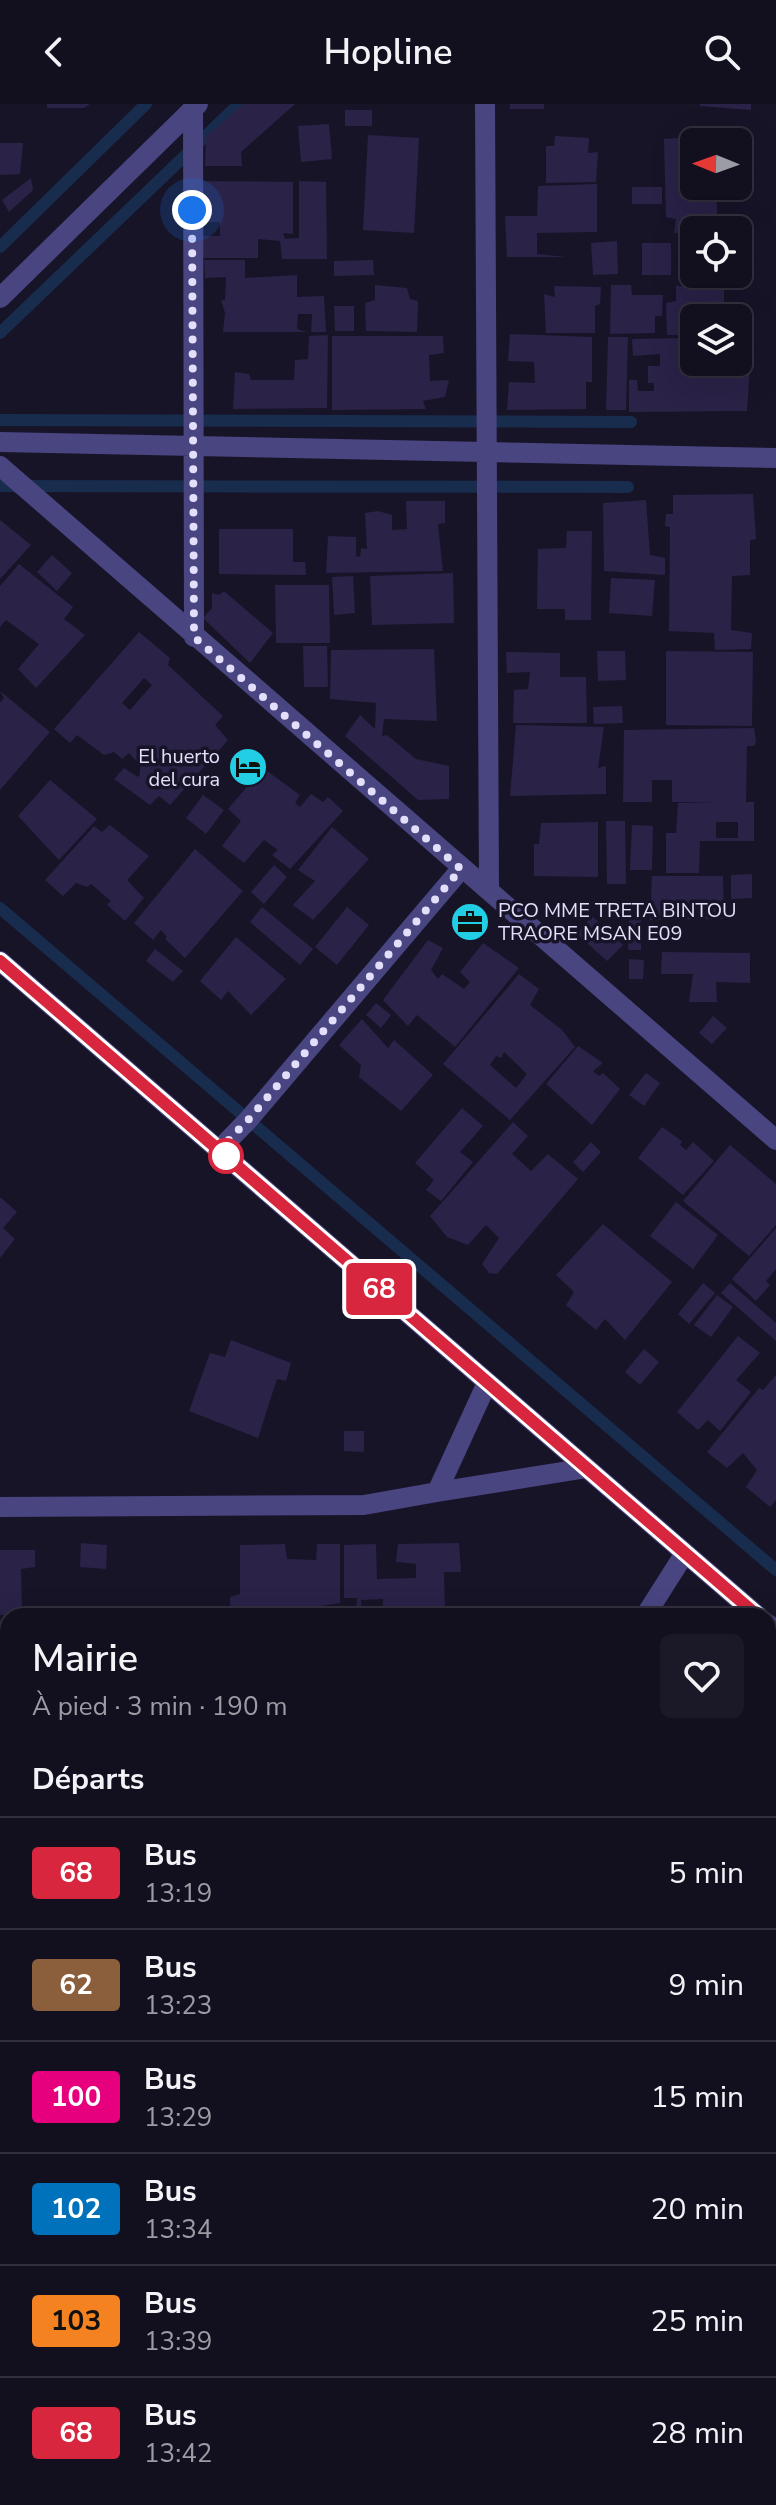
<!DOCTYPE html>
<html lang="fr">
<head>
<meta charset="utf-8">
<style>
	body { margin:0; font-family:"Nunito Sans",sans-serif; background:#1b1827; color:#f1f3f6; height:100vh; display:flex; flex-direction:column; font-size:30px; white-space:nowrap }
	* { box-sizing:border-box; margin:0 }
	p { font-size:26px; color:#9c9ca4 }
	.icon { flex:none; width:44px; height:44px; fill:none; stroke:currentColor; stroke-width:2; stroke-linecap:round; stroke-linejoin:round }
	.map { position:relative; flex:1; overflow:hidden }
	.side { position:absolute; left:0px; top:1504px; width:776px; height:898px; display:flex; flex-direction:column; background:#120f1e; border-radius:24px 24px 0 0; box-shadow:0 8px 32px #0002,0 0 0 2px #312f3c }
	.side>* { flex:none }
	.badge { padding:0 16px; border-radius:6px; font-size:28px; line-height:52px }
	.needle { width:52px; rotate:271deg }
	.tools { position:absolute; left:680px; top:24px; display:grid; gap:16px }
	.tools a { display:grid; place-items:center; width:72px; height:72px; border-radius:12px; background:#120f1e; box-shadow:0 8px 32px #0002,0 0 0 2px #312f3c; font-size:40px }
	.you { position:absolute; width:40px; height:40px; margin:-20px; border:6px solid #fff; border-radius:50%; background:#1a73e8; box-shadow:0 0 0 12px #1a73e833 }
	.map>.badge { position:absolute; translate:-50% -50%; box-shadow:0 0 0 4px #fff }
	h2 { padding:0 32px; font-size:30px; line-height:72px }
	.round { display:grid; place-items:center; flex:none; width:84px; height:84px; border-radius:12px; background:#1b1827 }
	.summary { display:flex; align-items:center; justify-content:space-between; height:136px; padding:0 32px }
	h1 { font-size:38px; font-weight:600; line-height:60px }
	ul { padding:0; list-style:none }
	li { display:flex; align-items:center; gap:24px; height:112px; padding:0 32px; border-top:2px solid #312f3c }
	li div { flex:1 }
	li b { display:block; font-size:30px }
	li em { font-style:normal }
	li .badge { min-width:88px; font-weight:700; text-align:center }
	header { display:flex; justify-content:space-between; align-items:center; height:104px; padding:0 32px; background:#120f1e; font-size:36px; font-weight:600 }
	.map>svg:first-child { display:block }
	.green { fill:#183131 }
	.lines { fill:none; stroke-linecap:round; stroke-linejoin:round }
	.stream { stroke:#182c4d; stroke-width:12 }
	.building { fill:#2a2247; fill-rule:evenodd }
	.minor { stroke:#484581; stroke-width:20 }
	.major { stroke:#c173ee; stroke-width:20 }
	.line-casing { stroke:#fff; stroke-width:18 }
	.line { stroke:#d7263d; stroke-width:12 }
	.walk { stroke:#e3dffb; stroke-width:8; stroke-dasharray:0 14.4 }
	.stop-dot { fill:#fff; stroke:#d7263d; stroke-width:4 }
	.labels { text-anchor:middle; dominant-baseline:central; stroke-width:7; stroke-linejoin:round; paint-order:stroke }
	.poi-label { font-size:20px; fill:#e3dffb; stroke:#181428; text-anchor:end }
</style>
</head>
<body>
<header><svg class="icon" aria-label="back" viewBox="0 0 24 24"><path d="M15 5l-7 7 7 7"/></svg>Hopline<svg class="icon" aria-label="search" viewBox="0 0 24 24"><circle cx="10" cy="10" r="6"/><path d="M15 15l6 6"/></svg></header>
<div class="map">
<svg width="776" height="2401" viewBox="0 0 776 2401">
	<rect width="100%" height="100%" fill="#181428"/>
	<path class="green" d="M0 2114H8V2394H404L394 2401H0Z"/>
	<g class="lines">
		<path class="stream" d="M0 143 146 0
			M0 229 239 0
			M0 316 631 318
			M0 382 628 383
			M0 804 776 1466"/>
	</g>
	<path class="building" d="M47 0H90L84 4H47Z
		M243 0H295L241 48 242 62H205L206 33Z
		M510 0H544V5H510Z
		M700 0H751V6L700 2Z
		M345 6H372V22H345Z
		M329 20 332 55 301 58 298 22Z
		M368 31 419 34 414 129 363 126Z
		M555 32 589 34 588 49 598 48 596 78 546 79V42H554Z
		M713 32V38H694V82H716L718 126 674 129 676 115 666 113 664 35Z
		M0 39H23L20 70 0 71Z
		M31 74 33 86 9 108 2 96Z
		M201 77 293 78V130L283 129 285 135 299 134V77L326 78 327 155H282L280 137 258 135V154H200V132H220V118H204V107L199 105Z
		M597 80V128L537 129V150L566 153H507L505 112H537L538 82Z
		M632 83H662V100H632Z
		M617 137 618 170 593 171 591 139Z
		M642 139H671V171H642Z
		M204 156H245V174L297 171V193L324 192 326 228H311L312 210H298L297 225 307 228H223L225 209 221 196H225L226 173 205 174Z
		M373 156 374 171 334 172V157Z
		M375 181 407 184 410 195 418 197 417 228 366 227 365 199 375 196Z
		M611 181H631L632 191H663L662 212H655V229L610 230Z
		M554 182 601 183 600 200 595 202V229H546L544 190 555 193Z
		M676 182 724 186V214H694V231H667L666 199 676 197Z
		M334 202H354V227H335Z
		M510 230 592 233V278H586V305L507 306 509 278 535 279 534 258 508 257Z
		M328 231 327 304 233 305 235 268 249 270 251 276H294L295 256 308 255 309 232Z
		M332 232H443L444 249 429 251 430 277 449 276 445 293 423 297 426 305 332 306Z
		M608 233H628L626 306H606Z
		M738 233H752L747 307 629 308V276H637L638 287H654V279H648V262H660V250L633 252 632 235 694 234V258H738Z
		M753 390 756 435 750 436V471L732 472 731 526 752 529 751 545 715 546 714 529 669 527 670 423 665 422 666 410H673V391Z
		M646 396 650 451 665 454V471L604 467 603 399Z
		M406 397H445V419L438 420 443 467 326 469 328 432 356 433V452L360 453 361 444 367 445 365 409 378 407 392 411V426L407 425Z
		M0 416 31 441 0 475Z
		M219 425H293V458H305L306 471 219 470Z
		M567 427H592L591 516H565V505H537L538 445 566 444Z
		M52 451 72 469 57 487 37 468Z
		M19 460 73 503 64 515 85 531 36 584 18 565 39 540 6 516 0 523V482Z
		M453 469 454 519 372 521 370 472Z
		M353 472 355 509 334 511 332 473Z
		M611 474 655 476 652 512 609 509Z
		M275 481H329L330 539H276Z
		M224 487 273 529 250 559 203 514 212 504V489L219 491Z
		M139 528 170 554 168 561 223 612 215 621 228 636 170 701 159 692 150 701 114 675 124 664 138 673 140 670V661L129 649 122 655 114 648 104 651 77 631 70 639 54 625ZM144 574 152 581 130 606 122 599Z
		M303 542H327L328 583H304Z
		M434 545 437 617 384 615 382 632 387 631 416 655 449 662V695L418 696 345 632 360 611 375 625 376 599 330 595 331 546Z
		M597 547H625L626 576 598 577Z
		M666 547 753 548 752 622 666 621Z
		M506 548 560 549V573H586L587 619H513L514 586 528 585 530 568 507 569Z
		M0 587 50 628 0 686V599L4 594Z
		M622 602 623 619 594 620 593 603Z
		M516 621 604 623 598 664 606 662V690L510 692Z
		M754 624 756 638 754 642H747L746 698H754V737H700L699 769H666V729H676L678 699 719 698H672V676H652V698H623L624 626ZM716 718H738V734H716Z
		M263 664 300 691 295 699 300 703 311 690 323 698 328 693 343 707 290 765 272 751 278 746 264 736 244 759 222 742 241 717 228 705Z
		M50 676 97 715 59 756 18 712Z
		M203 691 224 706 206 730 186 714Z
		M606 717H625L626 780H607Z
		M598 718V773L534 772V740H539L541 719Z
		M110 721 149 752 127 776 144 794 125 817 107 801 111 797 91 780 87 783 76 779 63 792 45 776 94 722 102 728Z
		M632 721 653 722 652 766H630Z
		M332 723 369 755 313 816 293 801 315 777 298 766Z
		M195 745 243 787 185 854 165 835 167 833 161 826 153 836 134 819Z
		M274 761 287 773 264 800 251 788Z
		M752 770V794L731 795V771Z
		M652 772H723L724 815 650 816Z
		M262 803 313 845 300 861 250 818Z
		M347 803 369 821 337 861 315 843Z
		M592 812 623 841 607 857 577 830Z
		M629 816H641V846H628Z
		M236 833 286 875 251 911 228 887 221 896 200 877Z
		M428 836 443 844 431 866 438 875 442 870 464 885 470 878 460 868 483 839 519 864 455 943 417 911 408 922 383 896Z
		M155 845 183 867 173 878 146 857Z
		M662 848 750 849V879L716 878 717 898H689L693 870H661Z
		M629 855 644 856 643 875H629Z
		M519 870 539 885 530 901 562 926 575 943 510 1016 443 960ZM504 948 527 970 516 984 490 961 496 952 501 954Z
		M376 899 391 911 381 924 366 911Z
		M713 912 727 924 712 940 699 929Z
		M362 915 388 944 394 936 433 971 401 1007 359 973 361 961 339 941Z
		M578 942 603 959 593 967 599 972 603 969 620 985 592 1021 546 980Z
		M646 969 660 979 644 1002 629 991Z
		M462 1004 483 1022 460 1048 473 1058 441 1097 426 1086 434 1076 415 1059Z
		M513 1018 528 1032 512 1050 531 1067 548 1050 578 1075 497 1170 489 1169 482 1160 499 1134 486 1121 468 1141 447 1133 430 1112Z
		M662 1023 682 1037 680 1041 686 1046 693 1038 714 1057 683 1091 638 1054Z
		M591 1038 601 1048 583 1068 573 1058Z
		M730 1041 776 1080V1121L749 1152 683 1097Z
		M0 1093 17 1108 3 1124 15 1135 0 1154Z
		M676 1098 718 1131 693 1165 650 1132Z
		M603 1120 672 1178 625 1236 605 1215 596 1226 566 1201 574 1188 556 1171Z
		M776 1124V1165L766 1177 770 1181 756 1197 732 1175Z
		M703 1179 715 1189 689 1220 678 1210Z
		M730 1179 776 1219V1237L721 1189Z
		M717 1191 733 1203 711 1233 694 1221Z
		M738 1232 760 1249 736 1276 751 1288 720 1327 708 1316 698 1326 677 1308Z
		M231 1236 291 1259 286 1277 277 1275 258 1334 189 1307 210 1249 225 1253Z
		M644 1245 659 1258 640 1281 625 1268Z
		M776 1271V1396L770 1403 746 1383 757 1366 743 1349 727 1364 707 1348 759 1284 763 1286Z
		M344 1327H364V1348L344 1347Z
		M81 1439 107 1441 106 1465 80 1463Z
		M459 1439 461 1468H444L445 1512H383V1495L361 1496 362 1512H356L357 1494H344V1441L376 1440 377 1475 416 1474V1460L396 1458 398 1440Z
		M285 1440 287 1455 316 1456 317 1440H340V1499L322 1502 323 1512H230V1493L240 1490V1441Z
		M0 1446H35V1463L21 1465 22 1510 0 1511Z
		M776 1772V1944H768V1773Z
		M0 2004H8V2045H0Z
		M776 2011V2044L768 2045V2012Z
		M776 2292 775 2401H743L744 2394H768V2297Z
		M674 2394H723L721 2401H672Z"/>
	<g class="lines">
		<path class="minor" d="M193 0 194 533
			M485 0 489 783
			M0 194 198 0
			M0 338 776 354
			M0 362 776 1036
			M0 857 758 1512
			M219 1046 249 1015 461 765
			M437 1388 587 1364
			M0 1403 364 1401 437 1388 487 1279
			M645 1512 685 1449
			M768 1520 776 1527
			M0 1749H8
			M768 1998 776 1997
			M0 2077H8
			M768 2077H776"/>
		<path class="major" d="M768 2228 776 2223
			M536 2401 545 2394"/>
	</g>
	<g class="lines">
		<defs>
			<path id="line" d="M0 857 758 1512"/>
		</defs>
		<use href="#line" class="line-casing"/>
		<use href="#line" class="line"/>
		<path class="walk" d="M192 106 194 533 461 765 249 1015 219 1046 226 1052"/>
	</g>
	<defs>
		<symbol id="hotel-disc" viewBox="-11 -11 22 22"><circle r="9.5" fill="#22cee4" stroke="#181428"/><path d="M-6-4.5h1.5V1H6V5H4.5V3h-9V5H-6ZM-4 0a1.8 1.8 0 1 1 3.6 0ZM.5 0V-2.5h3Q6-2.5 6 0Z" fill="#111"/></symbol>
		<symbol id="office-disc" viewBox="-11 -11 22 22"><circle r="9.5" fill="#22cee4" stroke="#181428"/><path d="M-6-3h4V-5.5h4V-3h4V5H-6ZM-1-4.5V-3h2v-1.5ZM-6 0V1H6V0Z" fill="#111"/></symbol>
	</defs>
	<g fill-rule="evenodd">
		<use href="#hotel-disc" x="226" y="641" width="44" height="44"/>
		<use href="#office-disc" x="448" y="796" width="44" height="44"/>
	</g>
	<circle class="stop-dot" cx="226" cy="1052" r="16"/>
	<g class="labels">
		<g class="poi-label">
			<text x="220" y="652">El huerto<tspan x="220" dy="23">del cura</tspan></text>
			<text x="498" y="806" text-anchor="start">PCO MME TRETA BINTOU<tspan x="498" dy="23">TRAORE MSAN E09</tspan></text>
		</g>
	</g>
</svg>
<div class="tools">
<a><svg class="needle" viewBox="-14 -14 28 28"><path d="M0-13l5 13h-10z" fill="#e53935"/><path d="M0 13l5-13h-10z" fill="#9c9ca4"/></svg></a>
<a><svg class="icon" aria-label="locate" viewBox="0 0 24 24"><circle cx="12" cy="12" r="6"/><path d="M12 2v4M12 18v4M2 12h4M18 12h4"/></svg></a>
<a><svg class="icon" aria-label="layers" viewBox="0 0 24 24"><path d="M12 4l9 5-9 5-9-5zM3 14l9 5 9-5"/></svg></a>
</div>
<div class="you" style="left:192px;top:106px"></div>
<b class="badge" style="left:379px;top:1185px;background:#d7263d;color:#fff">68</b>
<section class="side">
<div class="summary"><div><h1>Mairie</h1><p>À pied · 3 min · 190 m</p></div><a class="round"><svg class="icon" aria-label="heart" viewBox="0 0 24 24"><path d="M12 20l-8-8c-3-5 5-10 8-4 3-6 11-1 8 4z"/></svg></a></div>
<h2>Départs</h2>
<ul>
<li><span class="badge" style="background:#d7263d;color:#fff">68</span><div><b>Bus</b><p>13:19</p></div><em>5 min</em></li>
<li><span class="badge" style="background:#8b5e3c;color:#fff">62</span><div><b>Bus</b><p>13:23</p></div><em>9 min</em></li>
<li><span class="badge" style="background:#e6007e;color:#fff">100</span><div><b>Bus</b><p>13:29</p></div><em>15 min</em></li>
<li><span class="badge" style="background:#0072bc;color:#fff">102</span><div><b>Bus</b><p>13:34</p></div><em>20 min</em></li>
<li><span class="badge" style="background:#f58220;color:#111">103</span><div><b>Bus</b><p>13:39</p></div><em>25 min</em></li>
<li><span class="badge" style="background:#d7263d;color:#fff">68</span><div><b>Bus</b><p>13:42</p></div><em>28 min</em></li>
</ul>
</section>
</div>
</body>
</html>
